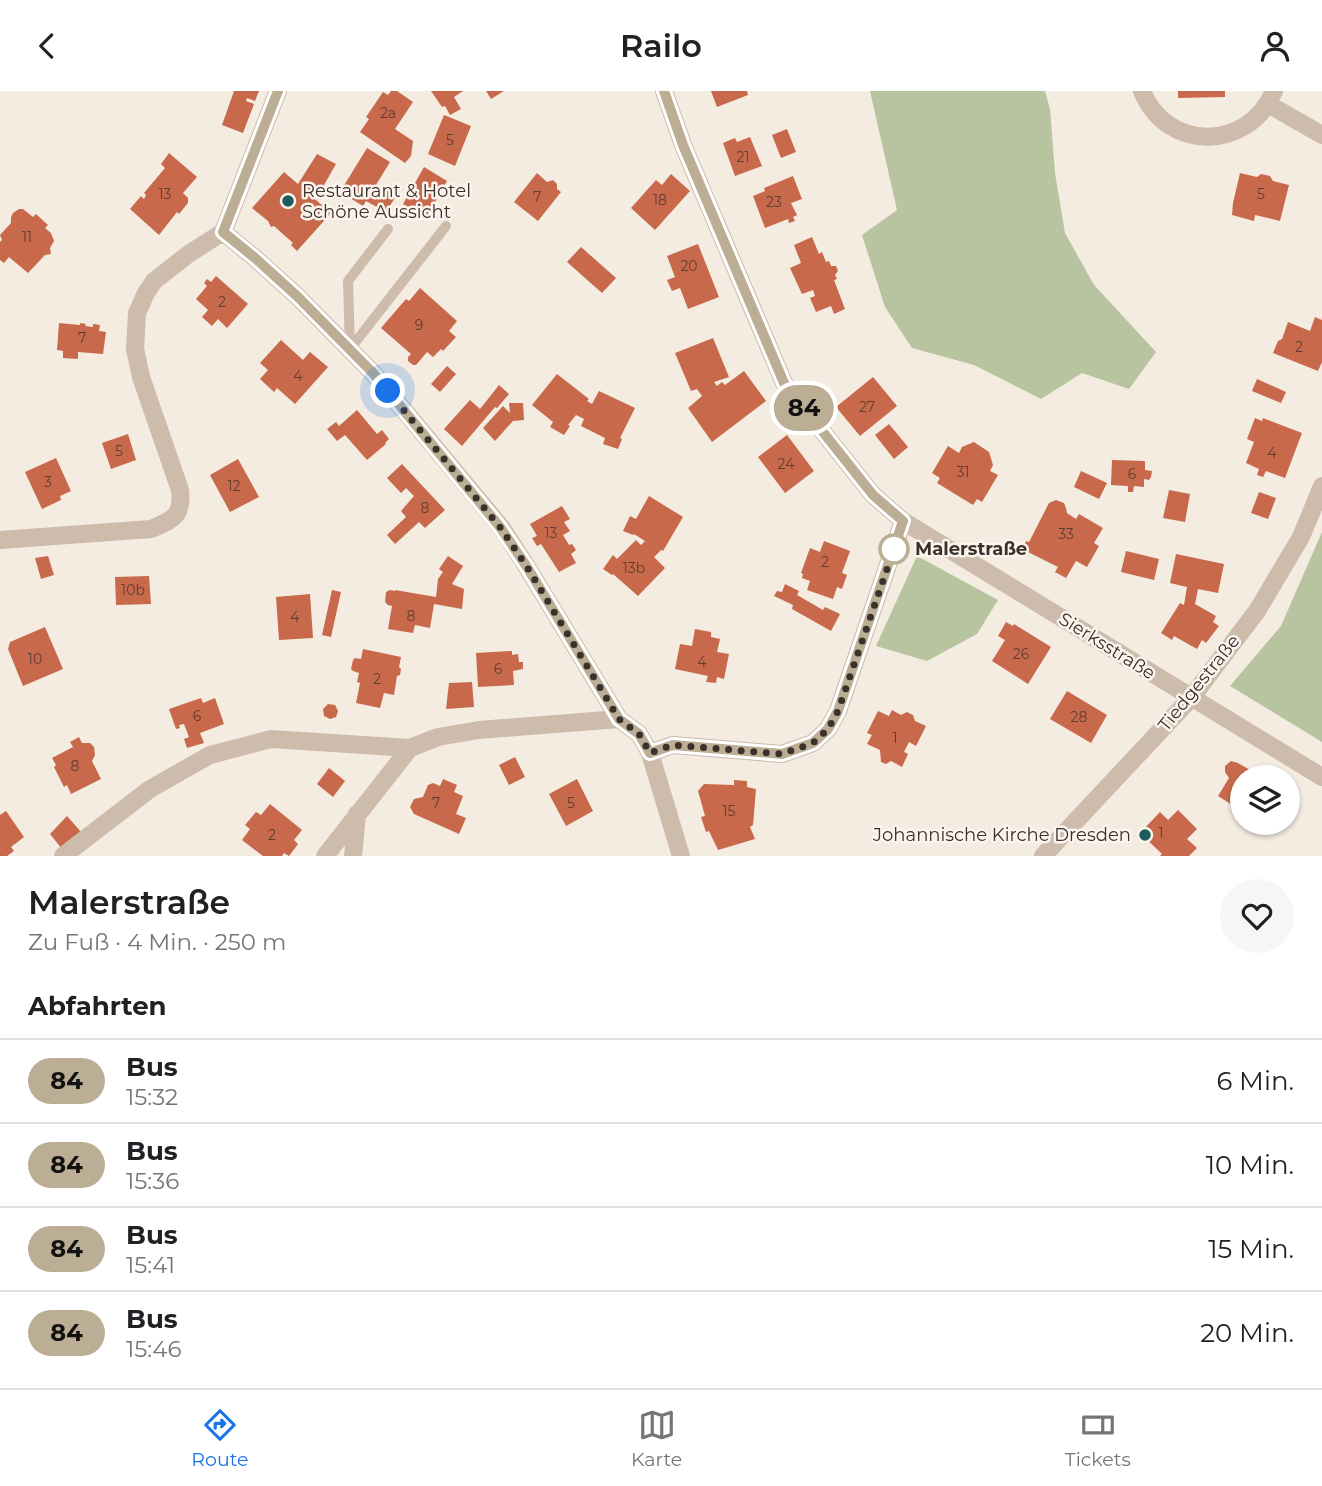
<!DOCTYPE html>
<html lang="de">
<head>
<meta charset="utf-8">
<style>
	body { margin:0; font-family:Montserrat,sans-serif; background:#f6f6f6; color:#202124; height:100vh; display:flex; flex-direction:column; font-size:26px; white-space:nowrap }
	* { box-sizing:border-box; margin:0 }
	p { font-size:23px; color:#757577 }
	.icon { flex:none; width:38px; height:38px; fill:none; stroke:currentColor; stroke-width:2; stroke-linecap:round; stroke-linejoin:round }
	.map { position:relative; height:765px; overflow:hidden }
	.panel { display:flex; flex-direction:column; background:#fff; flex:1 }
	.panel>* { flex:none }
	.badge { padding:0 14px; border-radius:23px; font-size:24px; line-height:46px }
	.tools { position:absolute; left:1230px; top:674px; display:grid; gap:14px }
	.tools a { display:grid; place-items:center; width:70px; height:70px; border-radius:50%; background:#fff; box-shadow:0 2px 5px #0004; font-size:35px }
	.you { position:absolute; width:35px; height:35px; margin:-18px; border:5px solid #fff; border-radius:50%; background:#1a73e8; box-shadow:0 0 0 10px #1a73e833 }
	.map>.badge { position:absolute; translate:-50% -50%; box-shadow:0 0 0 4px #fff }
	h2 { padding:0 28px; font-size:26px; line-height:63px }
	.round { display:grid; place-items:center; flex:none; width:74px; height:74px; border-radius:37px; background:#f6f6f6 }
	.head { display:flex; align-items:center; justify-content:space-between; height:119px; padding:0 28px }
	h1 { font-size:33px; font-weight:600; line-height:52px }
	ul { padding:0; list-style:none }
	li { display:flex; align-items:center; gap:21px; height:84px; padding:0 28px; border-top:2px solid #e0e0e0 }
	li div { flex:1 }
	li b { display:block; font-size:26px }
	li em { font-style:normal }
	li .badge { min-width:77px; font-weight:700; text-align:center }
	header { display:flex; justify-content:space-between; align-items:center; height:91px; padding:0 28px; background:#fff; font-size:32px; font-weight:600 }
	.menu { display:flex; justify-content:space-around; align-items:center; height:98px; border-top:2px solid #e0e0e0; background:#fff; font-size:19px; color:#757577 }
	.menu a { display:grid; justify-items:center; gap:4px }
	.menu .selected { color:#1a73e8 }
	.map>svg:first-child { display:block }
	.green { fill:#b8c4a0 }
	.building { fill:#c8694b }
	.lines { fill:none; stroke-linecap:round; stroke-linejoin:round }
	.service { stroke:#cdbbac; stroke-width:10 }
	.minor { stroke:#cdbbac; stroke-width:18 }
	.line-casing { stroke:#fff; stroke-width:16 }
	.line { stroke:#bcae94; stroke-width:10 }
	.walk { stroke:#3b302b; stroke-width:7; stroke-dasharray:0 12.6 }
	.poi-dot { fill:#1f5a5e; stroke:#fbf5ee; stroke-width:2.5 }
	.stop-dot { fill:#fff; stroke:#bcae94; stroke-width:3.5 }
	.labels { text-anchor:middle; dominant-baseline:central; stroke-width:5; stroke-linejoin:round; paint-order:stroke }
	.number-label { font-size:14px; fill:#5e3e33 }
	.poi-label { font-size:18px; fill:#3b302b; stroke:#fbf5ee; text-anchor:start }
	.stop-label { font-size:18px; font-weight:bold; fill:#3b302b; stroke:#fbf5ee; text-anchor:start }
	.street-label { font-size:18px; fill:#3b302b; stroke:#fbf5ee }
</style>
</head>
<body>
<header><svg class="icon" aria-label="back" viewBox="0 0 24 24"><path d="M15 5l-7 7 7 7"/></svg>Railo<svg class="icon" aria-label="person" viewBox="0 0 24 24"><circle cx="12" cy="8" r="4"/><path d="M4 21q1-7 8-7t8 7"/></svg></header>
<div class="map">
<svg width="1322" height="765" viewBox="0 0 1322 765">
	<rect width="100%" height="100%" fill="#f4ebe1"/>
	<path class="green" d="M870 0H1045L1050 18 1055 82 1065 142 1094 194 1156 261 1129 298 1082 282 1041 308 974 274 912 257 885 216 862 144 897 119Z
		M1322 441V651L1230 595 1281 535Z
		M917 465 998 509 977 543 927 570 876 555Z"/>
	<path class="building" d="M234 0H259L255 10 247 7 246 10 254 13 243 42 222 34Z
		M391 0H397L413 11 395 38 413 50 411 65 405 72 360 41 369 28 366 26 383 1 388 4Z
		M431 0H463L454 6 461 18 450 24 445 15 442 16Z
		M486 0H504L491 8Z
		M711 0H747L748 4 717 16Z
		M1178 0H1225V6L1178 7Z
		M444 24 471 35 455 75 428 63Z
		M787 38 796 61 781 67 772 44Z
		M750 46 762 75 735 85 723 52 735 47 737 51Z
		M367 57 390 71 376 94 387 101 391 94 400 99 386 121 366 110 363 115 340 101Z
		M169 62 197 86 183 102 188 107V112L179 123 177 121 159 144 130 118 141 105 144 108 146 104 144 102 165 77 161 73Z
		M317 63 336 73 320 101 314 97 309 103 331 122 297 160 291 154 293 152 274 135 271 136 268 130 252 117 284 81 298 93Z
		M424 76 447 90 426 127 403 113Z
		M537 82 547 91 553 89 557 93V98L561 101 538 130 514 111Z
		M1240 82 1257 86 1261 83 1270 85 1273 90 1289 94 1280 130 1255 124 1254 130 1232 124 1233 112Z
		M671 83 690 100 655 139 631 117 656 89 662 94Z
		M793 85 802 108 791 112 797 124 793 126 795 130 789 132 788 128 765 137 753 105 765 100 764 97Z
		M19 118H23L33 126 36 123 48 134 45 137 51 142 54 150 50 157 51 163 45 164 28 182 9 166 4 172 0 169V151L2 149 0 144 11 132V126L13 122Z
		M812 146 819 163 822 161 826 171 829 170 831 175H836L838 180 835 184 837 188 834 189 845 218 834 223 831 215 816 221 810 207 815 205 813 199 802 203 790 177 801 172 794 154Z
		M698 153 719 206 688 218 680 197 672 200 667 189 675 186 667 165Z
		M581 156 616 187 602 202 567 171Z
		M216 185 248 213 227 237 218 228 212 235 202 226 208 219 196 208 207 195 204 192 207 188 211 191Z
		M420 197 457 230 449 240 456 246 443 260 441 258 433 266 427 261 416 274H413L408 270V266L411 263 381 237 406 208 409 210Z
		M1315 226 1322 229V271L1318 280 1273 262 1278 250 1282 248 1288 231 1310 240Z
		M59 232 80 234V232L86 233 85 235 93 236V233L100 234 99 240 106 241 103 263 78 261V268L63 267V260L57 259Z
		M713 247 729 286 714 291 717 295 722 291 725 294 744 280 766 310 712 351 688 317 702 305 697 298 691 300 675 262Z
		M281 249 303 269 310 261 328 276 295 313 277 297 274 301 260 288 268 279 260 272Z
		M447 275 456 283 440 301 431 293Z
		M557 283 589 308 587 310 592 313 599 300 635 317 620 347 622 348 618 358 603 353 605 347 581 335 584 328 576 324 568 334 570 335 564 344 550 336 553 331 532 314Z
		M873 286 897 315 860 345 836 316Z
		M1257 288 1286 301 1281 312 1252 300Z
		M499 294 509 303 497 317 495 316 462 355 444 338 470 309 480 318Z
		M509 312H523L524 329 513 330 495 350 483 337 503 315 510 322Z
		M357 319 377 343 382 339 389 348 385 352 386 353 367 369 345 344 337 350 327 338 336 331 339 335Z
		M1255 327 1262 330 1263 327 1302 342 1285 387 1266 380 1263 386 1257 384 1259 378 1246 372 1254 351 1247 348Z
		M889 333 908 356 894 368 875 344Z
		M128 343 136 369 111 378 102 352Z
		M787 344 814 380 785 402 758 366Z
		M974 351 989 361 993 374 990 380 998 384 982 411 977 408 973 414 937 392 940 387 932 382 948 355 959 362 962 356Z
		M56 367 71 400 60 405 61 409 42 418 25 381Z
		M238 368 259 406 230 421 210 384Z
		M1112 369 1145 370V379L1152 380 1151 386 1149 389 1144 388V396L1134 395 1133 401H1128V395L1111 394Z
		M402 373 445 419 425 437 419 431 395 453 387 444 406 426 401 420 414 405 406 397 401 402 387 387Z
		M1081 380 1107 392 1099 408 1074 396Z
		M1169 399 1190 403 1185 431 1163 427Z
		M1259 401 1276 407 1268 428 1251 422Z
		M649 405 683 426 663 460 661 459 654 466 665 477 638 505 613 483 612 484 603 478 613 464 617 468 636 449 641 454 645 450 634 443 633 444 623 440 630 425 636 428Z
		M1056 409 1064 412 1066 417 1067 422 1076 428 1079 423 1103 437 1094 452 1099 455 1087 476 1076 470 1066 487 1055 481 1058 476 1026 460 1024 455 1026 450 1029 451 1049 412Z
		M562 415 570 428 564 431 570 440 563 444 569 454 572 453 576 459 571 463 576 472 559 481 541 453 537 455 532 447 537 445 530 433Z
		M824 450 850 460 842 482 847 484 842 498 837 496 833 508 807 499 810 490 802 487 803 483 801 482 810 457 820 461Z
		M1126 460 1159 468 1154 489 1121 481Z
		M1176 463 1224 473 1218 502 1198 498 1195 513 1216 525 1213 531 1219 535 1206 552 1202 549 1197 558 1174 545 1172 549 1161 542 1180 512 1184 514 1187 496 1170 492Z
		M48 465 54 484 41 488 35 467Z
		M448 465 463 475 452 493 464 498 462 518 434 513 430 537 415 534 413 542 388 538 392 515 388 514 385 511 386 501 390 499 395 500V499L436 506 438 488 443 481 439 478Z
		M149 485 151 513 116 514 115 486Z
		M785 493 799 500 797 504 823 519 825 516 840 523 831 540 792 518 793 514 774 505 777 500 782 501Z
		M332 499 341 501 331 546 322 544Z
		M310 503 313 547 279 549 276 506Z
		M1006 531 1013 535 1014 533 1051 556 1028 593 992 570 1005 549 998 545Z
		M45 536 63 578 23 595 8 558 10 551Z
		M695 538 711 541V546L720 548 717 561 729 563 724 588 717 586 716 592 706 591 708 585 675 578 680 553 692 555Z
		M363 558 401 566 399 576 401 578 400 584 397 585 394 604 384 602 380 617 356 612 360 592 357 591 359 582 353 580 351 578 353 569 355 567 361 568Z
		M512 560V564L518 563 519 571H523V578L513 580 514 594 478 596 476 562Z
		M472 591 474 616 446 618 449 592Z
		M1067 600 1107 624 1091 652 1050 628Z
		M201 607 203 612 215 607 224 633 200 642 204 652 187 657 184 648 189 646 184 633 179 634 180 637 176 638 169 618Z
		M328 613 335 614 338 620 336 626 330 628 324 625 323 618Z
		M892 619 901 624 907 621 913 624 915 630 926 635 916 655 909 651 904 661 908 663 902 676 891 670 886 673 881 671 880 659 867 653 872 644 867 642 878 620 889 625Z
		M79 646 82 652H90L94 656 95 664 92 670 101 688 71 703 67 694 64 696 54 676 56 674 52 667 73 656 70 651Z
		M515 666 525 686 509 694 499 674Z
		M1231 670 1238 672 1262 686H1242V720L1218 705 1229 687 1225 681V675Z
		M329 677 345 690 333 706 317 693Z
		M443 688 457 694 454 701 463 705 456 723 466 727 459 743 414 723 410 716 414 708 423 706 428 694 433 692 440 695Z
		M577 688 593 720 566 735 549 703Z
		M734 689 747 690V696L756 698 753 734 750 736 755 748 718 759 709 740 706 741 701 726 705 725 698 700 704 693 734 694Z
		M270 713 302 739 294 749 298 753 289 765 284 762 282 765H263L242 749 250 738 245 734 256 721 261 724Z
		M1178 719 1197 738 1187 748 1197 757 1189 765H1160L1162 763 1140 742 1160 721 1168 729Z
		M6 720 24 746 11 756 14 760 7 765H0V724Z
		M67 725 82 742 62 758 50 743Z"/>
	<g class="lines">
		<path class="service" d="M350 258 446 135
			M350 258 348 190 388 138"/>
		<path class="minor" d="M664 0 683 54 784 292 873 404 903 430 1322 686
			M1142 0C1167 62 1249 60 1274 0
			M1268 13 1322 44
			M223 141 255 167 298 206 373 282 501 436 527 476 619 628 639 643 650 662 681 765
			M223 141 278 0
			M0 449 151 438C173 429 183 425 180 399L141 286 135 258 137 222 146 202 154 190 190 162 223 141
			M650 662 673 654 782 663 813 652 828 638 838 620 903 430
			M63 765 150 698 210 664 271 648 410 657
			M325 765 410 657 438 646 479 639 619 628
			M353 765 357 723
			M1043 765 1191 607 1257 520 1301 446 1322 395"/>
	</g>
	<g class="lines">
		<defs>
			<path id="line" d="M278 0 223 141 255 167 298 206 373 282 500 436 527 476 619 628 639 643 650 662 673 654 782 663 813 652 828 638 838 620 903 430 873 404 784 292 683 54 664 0"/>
		</defs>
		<use href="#line" class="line-casing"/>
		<use href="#line" class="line"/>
		<path class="walk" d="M388 300 500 436 527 476 619 628 639 643 650 662 673 654 782 663 813 652 828 638 838 620 895 455 894 458"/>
	</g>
	<g class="poi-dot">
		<circle cx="288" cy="110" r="7"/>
		<circle cx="1145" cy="744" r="7"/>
	</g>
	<circle class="stop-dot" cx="894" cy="458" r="14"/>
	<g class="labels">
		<g class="number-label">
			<text x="388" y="22">2a</text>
			<text x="450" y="49">5</text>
			<text x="743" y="66">21</text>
			<text x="165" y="103">13</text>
			<text x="1261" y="103">5</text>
			<text x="537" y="106">7</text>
			<text x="660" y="109">18</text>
			<text x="774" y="111">23</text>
			<text x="27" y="146">11</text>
			<text x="689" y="175">20</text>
			<text x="222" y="211">2</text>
			<text x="419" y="234">9</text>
			<text x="82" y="247">7</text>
			<text x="1299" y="256">2</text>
			<text x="298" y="285">4</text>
			<text x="867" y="316">27</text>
			<text x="119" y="360">5</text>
			<text x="1272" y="362">4</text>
			<text x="786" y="373">24</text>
			<text x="963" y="381">31</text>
			<text x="1132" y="383">6</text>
			<text x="48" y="391">3</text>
			<text x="234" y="395">12</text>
			<text x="425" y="417">8</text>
			<text x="551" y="442">13</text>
			<text x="1066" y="443">33</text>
			<text x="825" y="471">2</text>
			<text x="634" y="477">13b</text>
			<text x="133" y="499">10b</text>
			<text x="411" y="525">8</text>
			<text x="295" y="526">4</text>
			<text x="1021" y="563">26</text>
			<text x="35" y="568">10</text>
			<text x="702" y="571">4</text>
			<text x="498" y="578">6</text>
			<text x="377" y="588">2</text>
			<text x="197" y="625">6</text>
			<text x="1079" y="626">28</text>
			<text x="895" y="647">1</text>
			<text x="75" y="675">8</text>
			<text x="436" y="712">7</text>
			<text x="571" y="712">5</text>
			<text x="729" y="720">15</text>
			<text x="1161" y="742">1</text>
			<text x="272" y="744">2</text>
		</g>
		<g class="poi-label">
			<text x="302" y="100">Restaurant &amp; Hotel<tspan x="302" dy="21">Schöne Aussicht</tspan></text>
			<text x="1131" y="744" text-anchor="end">Johannische Kirche Dresden</text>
		</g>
		<g class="stop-label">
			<text x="915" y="458">Malerstraße</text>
		</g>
		<g class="street-label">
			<text transform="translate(1107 555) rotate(32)">Sierksstraße</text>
			<text transform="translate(1199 592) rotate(-51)">Tiedgestraße</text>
		</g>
	</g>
</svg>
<div class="tools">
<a><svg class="icon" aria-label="layers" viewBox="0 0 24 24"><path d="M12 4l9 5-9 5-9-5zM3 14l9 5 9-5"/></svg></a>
</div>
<div class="you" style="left:388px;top:300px"></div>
<b class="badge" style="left:804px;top:317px;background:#bcae94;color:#111">84</b>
</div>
<section class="panel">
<div class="head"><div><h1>Malerstraße</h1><p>Zu Fuß · 4 Min. · 250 m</p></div><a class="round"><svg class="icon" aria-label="heart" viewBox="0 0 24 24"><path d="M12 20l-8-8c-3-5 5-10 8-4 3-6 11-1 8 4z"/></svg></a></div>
<h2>Abfahrten</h2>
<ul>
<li><span class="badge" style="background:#bcae94;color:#111">84</span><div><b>Bus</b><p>15:32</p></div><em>6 Min.</em></li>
<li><span class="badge" style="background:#bcae94;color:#111">84</span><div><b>Bus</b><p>15:36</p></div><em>10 Min.</em></li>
<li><span class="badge" style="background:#bcae94;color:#111">84</span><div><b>Bus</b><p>15:41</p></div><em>15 Min.</em></li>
<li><span class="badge" style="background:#bcae94;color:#111">84</span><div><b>Bus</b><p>15:46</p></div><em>20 Min.</em></li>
</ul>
</section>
<nav class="menu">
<a class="selected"><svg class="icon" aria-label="directions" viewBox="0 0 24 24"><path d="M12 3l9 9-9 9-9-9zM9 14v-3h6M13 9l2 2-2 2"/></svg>Route</a>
<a><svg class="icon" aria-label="map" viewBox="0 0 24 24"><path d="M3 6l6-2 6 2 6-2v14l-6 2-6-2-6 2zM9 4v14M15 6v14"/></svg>Karte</a>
<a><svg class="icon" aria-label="tickets" viewBox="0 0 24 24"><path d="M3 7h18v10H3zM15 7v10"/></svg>Tickets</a>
</nav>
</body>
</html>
